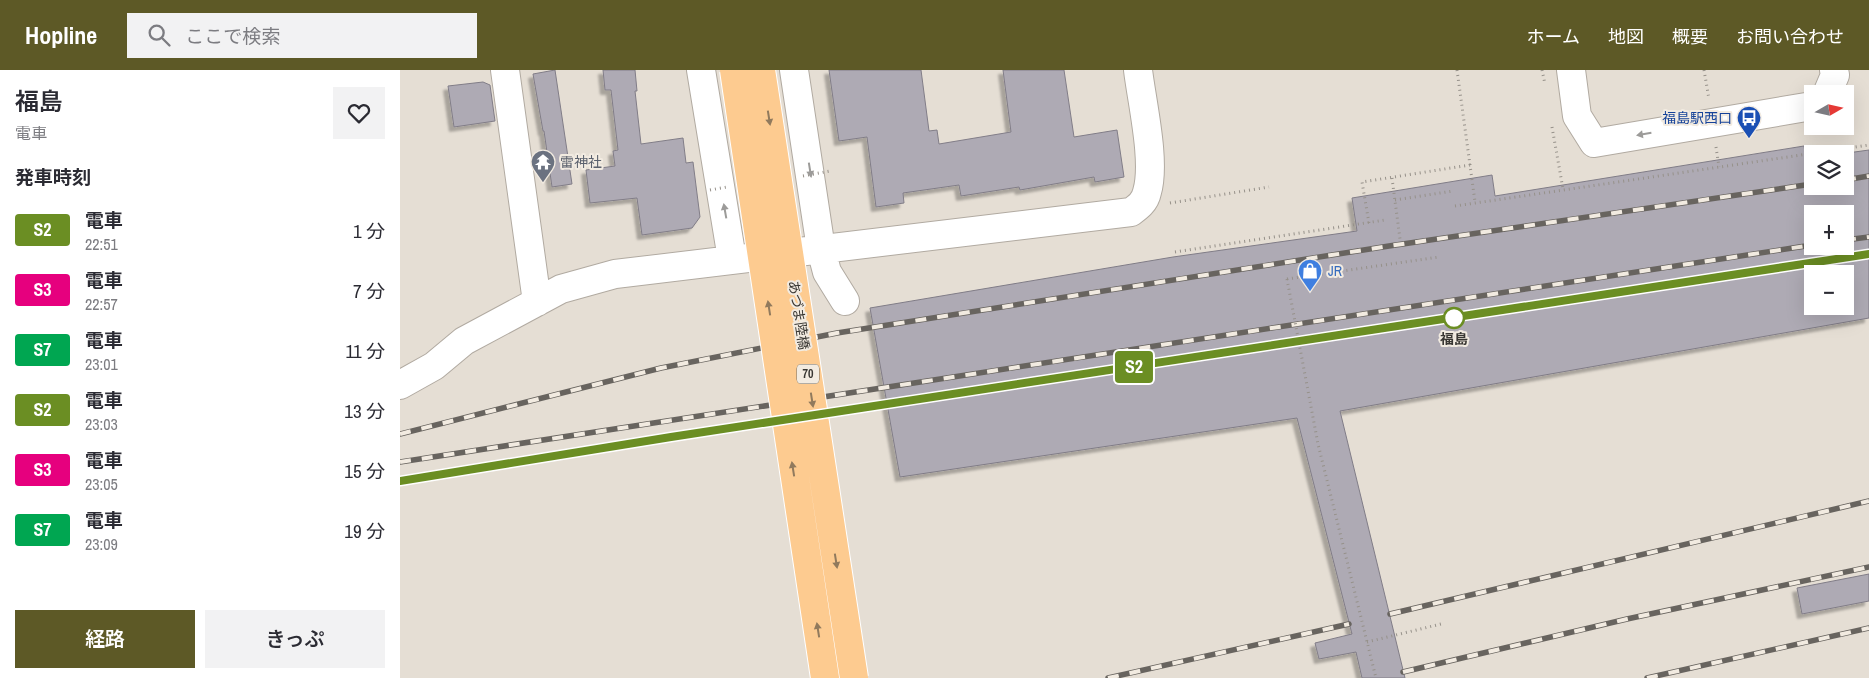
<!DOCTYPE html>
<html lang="ja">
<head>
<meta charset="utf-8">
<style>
	body { margin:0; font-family:"Archivo Narrow","Noto Sans JP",sans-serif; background:#f2f2f3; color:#2b2b33; height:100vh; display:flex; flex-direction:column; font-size:19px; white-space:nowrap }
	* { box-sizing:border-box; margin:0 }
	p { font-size:16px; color:#7c7c81 }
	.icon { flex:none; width:28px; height:28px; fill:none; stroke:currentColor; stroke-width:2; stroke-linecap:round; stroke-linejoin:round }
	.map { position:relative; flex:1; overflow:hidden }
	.side { display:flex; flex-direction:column; background:#fff; width:400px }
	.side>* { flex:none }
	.badge { padding:0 10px; border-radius:4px; font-size:18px; line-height:32px }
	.needle { width:32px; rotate:81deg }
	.buttons { position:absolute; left:1404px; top:15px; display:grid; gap:10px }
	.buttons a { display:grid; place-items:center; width:50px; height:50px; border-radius:0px; background:#fff; box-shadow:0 5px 20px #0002; font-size:25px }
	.map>.badge { position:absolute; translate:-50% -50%; box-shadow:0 0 0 2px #fff }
	h2 { padding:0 15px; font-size:19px; line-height:45px }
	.round { display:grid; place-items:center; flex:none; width:52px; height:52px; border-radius:0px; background:#f2f2f3 }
	.head { display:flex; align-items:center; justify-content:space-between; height:85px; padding:0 15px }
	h1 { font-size:24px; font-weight:600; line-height:38px }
	.primary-button { display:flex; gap:10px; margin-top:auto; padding:10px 15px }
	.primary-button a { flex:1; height:58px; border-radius:0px; background:#5d5926; color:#fff; font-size:20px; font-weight:600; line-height:58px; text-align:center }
	.primary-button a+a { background:#f2f2f3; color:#2b2b33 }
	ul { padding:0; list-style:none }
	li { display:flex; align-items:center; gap:15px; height:60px; padding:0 15px }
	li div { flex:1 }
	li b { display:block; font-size:19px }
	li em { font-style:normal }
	li .badge { min-width:55px; font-weight:700; text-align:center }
	header { display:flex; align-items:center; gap:30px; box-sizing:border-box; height:70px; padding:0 25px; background:#5d5926; color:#fff }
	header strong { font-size:24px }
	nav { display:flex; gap:28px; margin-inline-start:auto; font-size:18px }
	.search { width:350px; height:45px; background:#f2f2f3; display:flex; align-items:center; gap:12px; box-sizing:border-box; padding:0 18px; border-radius:0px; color:#7c7c81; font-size:19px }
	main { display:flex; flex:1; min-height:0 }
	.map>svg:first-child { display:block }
	.building { fill:#aeaab4; stroke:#817d87; fill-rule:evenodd; filter:url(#shadow) }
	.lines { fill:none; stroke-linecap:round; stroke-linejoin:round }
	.minor-casing { stroke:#b1aaa1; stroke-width:30 }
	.path { stroke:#96918a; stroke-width:3; stroke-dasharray:1 4; stroke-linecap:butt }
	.minor { stroke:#fff; stroke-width:28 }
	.rail-casing { stroke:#68645f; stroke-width:5.5 }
	.rail { stroke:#f2ebe1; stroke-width:4; stroke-dasharray:11; stroke-linecap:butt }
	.major-bridge-casing { stroke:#fff; stroke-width:30; stroke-linecap:butt }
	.path-bridge { stroke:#96918a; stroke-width:3; stroke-dasharray:1 4; stroke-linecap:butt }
	.major-bridge { stroke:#fdcb90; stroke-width:28 }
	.oneway { fill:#917a5d }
	.oneway2 { fill:#9c9b99 }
	.line-casing { stroke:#fff; stroke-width:11 }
	.line { stroke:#6b8e23; stroke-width:8 }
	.stop-dot { fill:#fff; stroke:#6b8e23; stroke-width:2.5 }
	.labels { text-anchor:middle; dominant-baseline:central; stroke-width:4; stroke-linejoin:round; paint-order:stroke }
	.shield { fill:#f2ebe1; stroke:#706d67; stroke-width:1 }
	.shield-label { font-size:12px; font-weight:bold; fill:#393733 }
	.transit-label { font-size:14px; fill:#164399; stroke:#f2ebe1; text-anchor:end }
	.worship-label { font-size:14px; fill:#5b616d; stroke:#f2ebe1; text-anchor:start }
	.shop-label { font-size:14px; fill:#366cbe; stroke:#f2ebe1; text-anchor:start }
	.street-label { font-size:14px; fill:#393733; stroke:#f2ebe1 }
	.stop-label { font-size:14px; font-weight:bold; fill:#393733; stroke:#f2ebe1 }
</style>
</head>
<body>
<header>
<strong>Hopline</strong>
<div class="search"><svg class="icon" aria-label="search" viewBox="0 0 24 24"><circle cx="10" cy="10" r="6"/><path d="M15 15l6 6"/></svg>ここで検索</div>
<nav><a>ホーム</a><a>地図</a><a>概要</a><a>お問い合わせ</a></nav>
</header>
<main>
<section class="side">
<div class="head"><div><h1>福島</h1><p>電車</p></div><a class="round"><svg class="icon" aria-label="heart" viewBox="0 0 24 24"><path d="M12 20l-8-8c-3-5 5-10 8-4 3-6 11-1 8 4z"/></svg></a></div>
<h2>発車時刻</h2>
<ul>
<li><span class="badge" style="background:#6b8e23;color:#fff">S2</span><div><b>電車</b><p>22:51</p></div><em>1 分</em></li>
<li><span class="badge" style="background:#e6007e;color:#fff">S3</span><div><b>電車</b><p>22:57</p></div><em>7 分</em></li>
<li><span class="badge" style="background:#00a651;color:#fff">S7</span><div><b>電車</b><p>23:01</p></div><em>11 分</em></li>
<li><span class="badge" style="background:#6b8e23;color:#fff">S2</span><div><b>電車</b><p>23:03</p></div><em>13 分</em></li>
<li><span class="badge" style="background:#e6007e;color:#fff">S3</span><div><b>電車</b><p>23:05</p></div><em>15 分</em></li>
<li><span class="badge" style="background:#00a651;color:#fff">S7</span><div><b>電車</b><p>23:09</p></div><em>19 分</em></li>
</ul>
<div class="primary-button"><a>経路</a><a>きっぷ</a></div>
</section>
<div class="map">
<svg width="1469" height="608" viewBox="0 0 1469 608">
	<defs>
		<filter id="shadow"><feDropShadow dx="-4.5" dy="4.5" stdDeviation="1" flood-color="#0004"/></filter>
	</defs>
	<rect width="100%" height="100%" fill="#e5ded4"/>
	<path class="building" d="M155 0 172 114 152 117 144 61H143L133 4Z
		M203 0H235L237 21H235L241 74 283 68 286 93 293 92 300 147 292 158 242 165 237 128 190 133 186 100 215 96 213 81 218 80 211 20H205Z
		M429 0H521L529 61 537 60 539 74 611 62 603 0H664L674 67 717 60 724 107 695 112 694 107 620 120 619 117 561 126 559 115 503 123 504 133 476 137 467 67 439 71Z
		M83 12 90 15 95 51 54 57 48 16Z
		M1404 76 1406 88 1412 87V116H1445V84H1440L1469 80V248L940 341 1005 608H962L956 582 919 589 915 573 952 564 897 348 500 407 470 238 773 187 957 161 952 128 1092 105 1095 126ZM1412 144H1445V176H1412ZM1412 204H1445V236H1412Z
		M1469 504V531L1402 544 1397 518Z"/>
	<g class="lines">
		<defs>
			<path id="minor" d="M105 0 137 232
				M301 0 332 189
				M394 0 421 179 427 202 445 231
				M1171 0 1177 46 1194 73 1412 36
				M1427 24 1435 5 1434 0
				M0 315 34 296 64 271 161 219 215 204 731 142C738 137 745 132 747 122 756 92 742 33 738 0"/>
		</defs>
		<use href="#minor" class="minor-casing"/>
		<path class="path" d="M1057 0 1070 95
			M1142 0 1145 14
			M1304 0 1309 29
			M1152 57 1163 119
			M1316 77 1319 97
			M992 108 1000 169
			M995 130 1053 121
			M770 133 869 117
			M1055 136 1469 75
			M969 153 962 112 1070 95 1075 132
			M775 182 985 150
			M887 209 1039 187
			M967 572 1041 554"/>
		<use href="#minor" class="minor"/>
		<defs>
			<path id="rail" d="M1445 110 1469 106
				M1445 170 1469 167
				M0 364 261 298 437 263 989 176 1412 114
				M0 392 1412 175
				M0 411 271 367 1469 184
				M990 544 1469 431
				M1003 602 1227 549 1469 497
				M708 608 949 554
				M1247 608 1469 558"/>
		</defs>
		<use href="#rail" class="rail-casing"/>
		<use href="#rail" class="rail"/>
		<defs>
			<path id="major-bridge" d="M334 0 425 608
				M361 0 454 608"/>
		</defs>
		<use href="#major-bridge" class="major-bridge-casing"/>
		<path class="path-bridge" d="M403 106 430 101
			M310 120 327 117
			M887 209 918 374 976 608"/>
		<use href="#major-bridge" class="major-bridge"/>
	</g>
	<defs><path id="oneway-solid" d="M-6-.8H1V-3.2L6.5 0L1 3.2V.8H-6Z" transform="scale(1.25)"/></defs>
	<g class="oneway">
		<use href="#oneway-solid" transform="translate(369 48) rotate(81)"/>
		<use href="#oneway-solid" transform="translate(369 238) rotate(-99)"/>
		<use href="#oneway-solid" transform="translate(412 330) rotate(81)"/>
		<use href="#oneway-solid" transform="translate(393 399) rotate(-99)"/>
		<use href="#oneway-solid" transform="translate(436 491) rotate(81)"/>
		<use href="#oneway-solid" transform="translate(418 560) rotate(-99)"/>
	</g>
	<g class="oneway2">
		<use href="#oneway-solid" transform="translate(1244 64) rotate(170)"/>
		<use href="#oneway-solid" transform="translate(410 100) rotate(81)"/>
		<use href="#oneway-solid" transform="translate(325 141) rotate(-100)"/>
	</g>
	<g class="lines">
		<defs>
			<path id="line" d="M0 411 271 367 1469 184"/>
		</defs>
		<use href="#line" class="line-casing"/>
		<use href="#line" class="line"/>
	</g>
	<defs>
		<symbol id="bus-pin" viewBox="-11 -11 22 30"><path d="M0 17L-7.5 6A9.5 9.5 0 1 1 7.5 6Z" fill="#1a4fb4" stroke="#f2ebe1"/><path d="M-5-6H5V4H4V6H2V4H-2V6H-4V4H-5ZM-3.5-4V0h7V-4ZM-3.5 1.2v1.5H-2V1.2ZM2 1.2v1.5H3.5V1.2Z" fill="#fff"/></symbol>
		<symbol id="temple-pin" viewBox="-11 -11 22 30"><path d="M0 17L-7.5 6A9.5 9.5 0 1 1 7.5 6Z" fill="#6b7280" stroke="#f2ebe1"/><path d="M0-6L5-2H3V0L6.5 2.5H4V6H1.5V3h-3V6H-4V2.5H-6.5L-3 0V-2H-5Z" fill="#fff"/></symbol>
		<symbol id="shop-pin" viewBox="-11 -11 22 30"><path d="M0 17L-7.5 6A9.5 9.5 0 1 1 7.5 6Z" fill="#3f7fe0" stroke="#f2ebe1"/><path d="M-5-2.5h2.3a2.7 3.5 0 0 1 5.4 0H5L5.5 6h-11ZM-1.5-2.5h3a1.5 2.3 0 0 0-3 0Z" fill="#fff"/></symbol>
	</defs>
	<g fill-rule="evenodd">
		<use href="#bus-pin" x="1335" y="34" width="28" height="38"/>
		<use href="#temple-pin" x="129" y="78" width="28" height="38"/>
		<use href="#shop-pin" x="896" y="187" width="28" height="38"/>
	</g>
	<circle class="stop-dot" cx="1054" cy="248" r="10"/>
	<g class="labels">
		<rect class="shield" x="397" y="294.5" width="22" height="19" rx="4"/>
		<g class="shield-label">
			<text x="408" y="304">70</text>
		</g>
		<g class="transit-label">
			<text x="1332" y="48">福島駅西口</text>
		</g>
		<g class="worship-label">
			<text x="160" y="92">雷神社</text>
		</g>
		<g class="shop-label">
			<text x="928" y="201">JR</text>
		</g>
		<g class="street-label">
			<text transform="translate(399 245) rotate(81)">あづま陸橋</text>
		</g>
		<g class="stop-label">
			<text x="1054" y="269">福島</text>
		</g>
	</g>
</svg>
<div class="buttons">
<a><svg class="needle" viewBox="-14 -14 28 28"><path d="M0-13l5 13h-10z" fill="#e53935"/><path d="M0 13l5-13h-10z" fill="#7c7c81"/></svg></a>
<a><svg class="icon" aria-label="layers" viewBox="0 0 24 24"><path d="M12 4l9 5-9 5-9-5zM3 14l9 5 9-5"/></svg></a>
<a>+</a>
<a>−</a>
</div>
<b class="badge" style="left:734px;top:297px;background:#6b8e23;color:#fff">S2</b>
</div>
</main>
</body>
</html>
